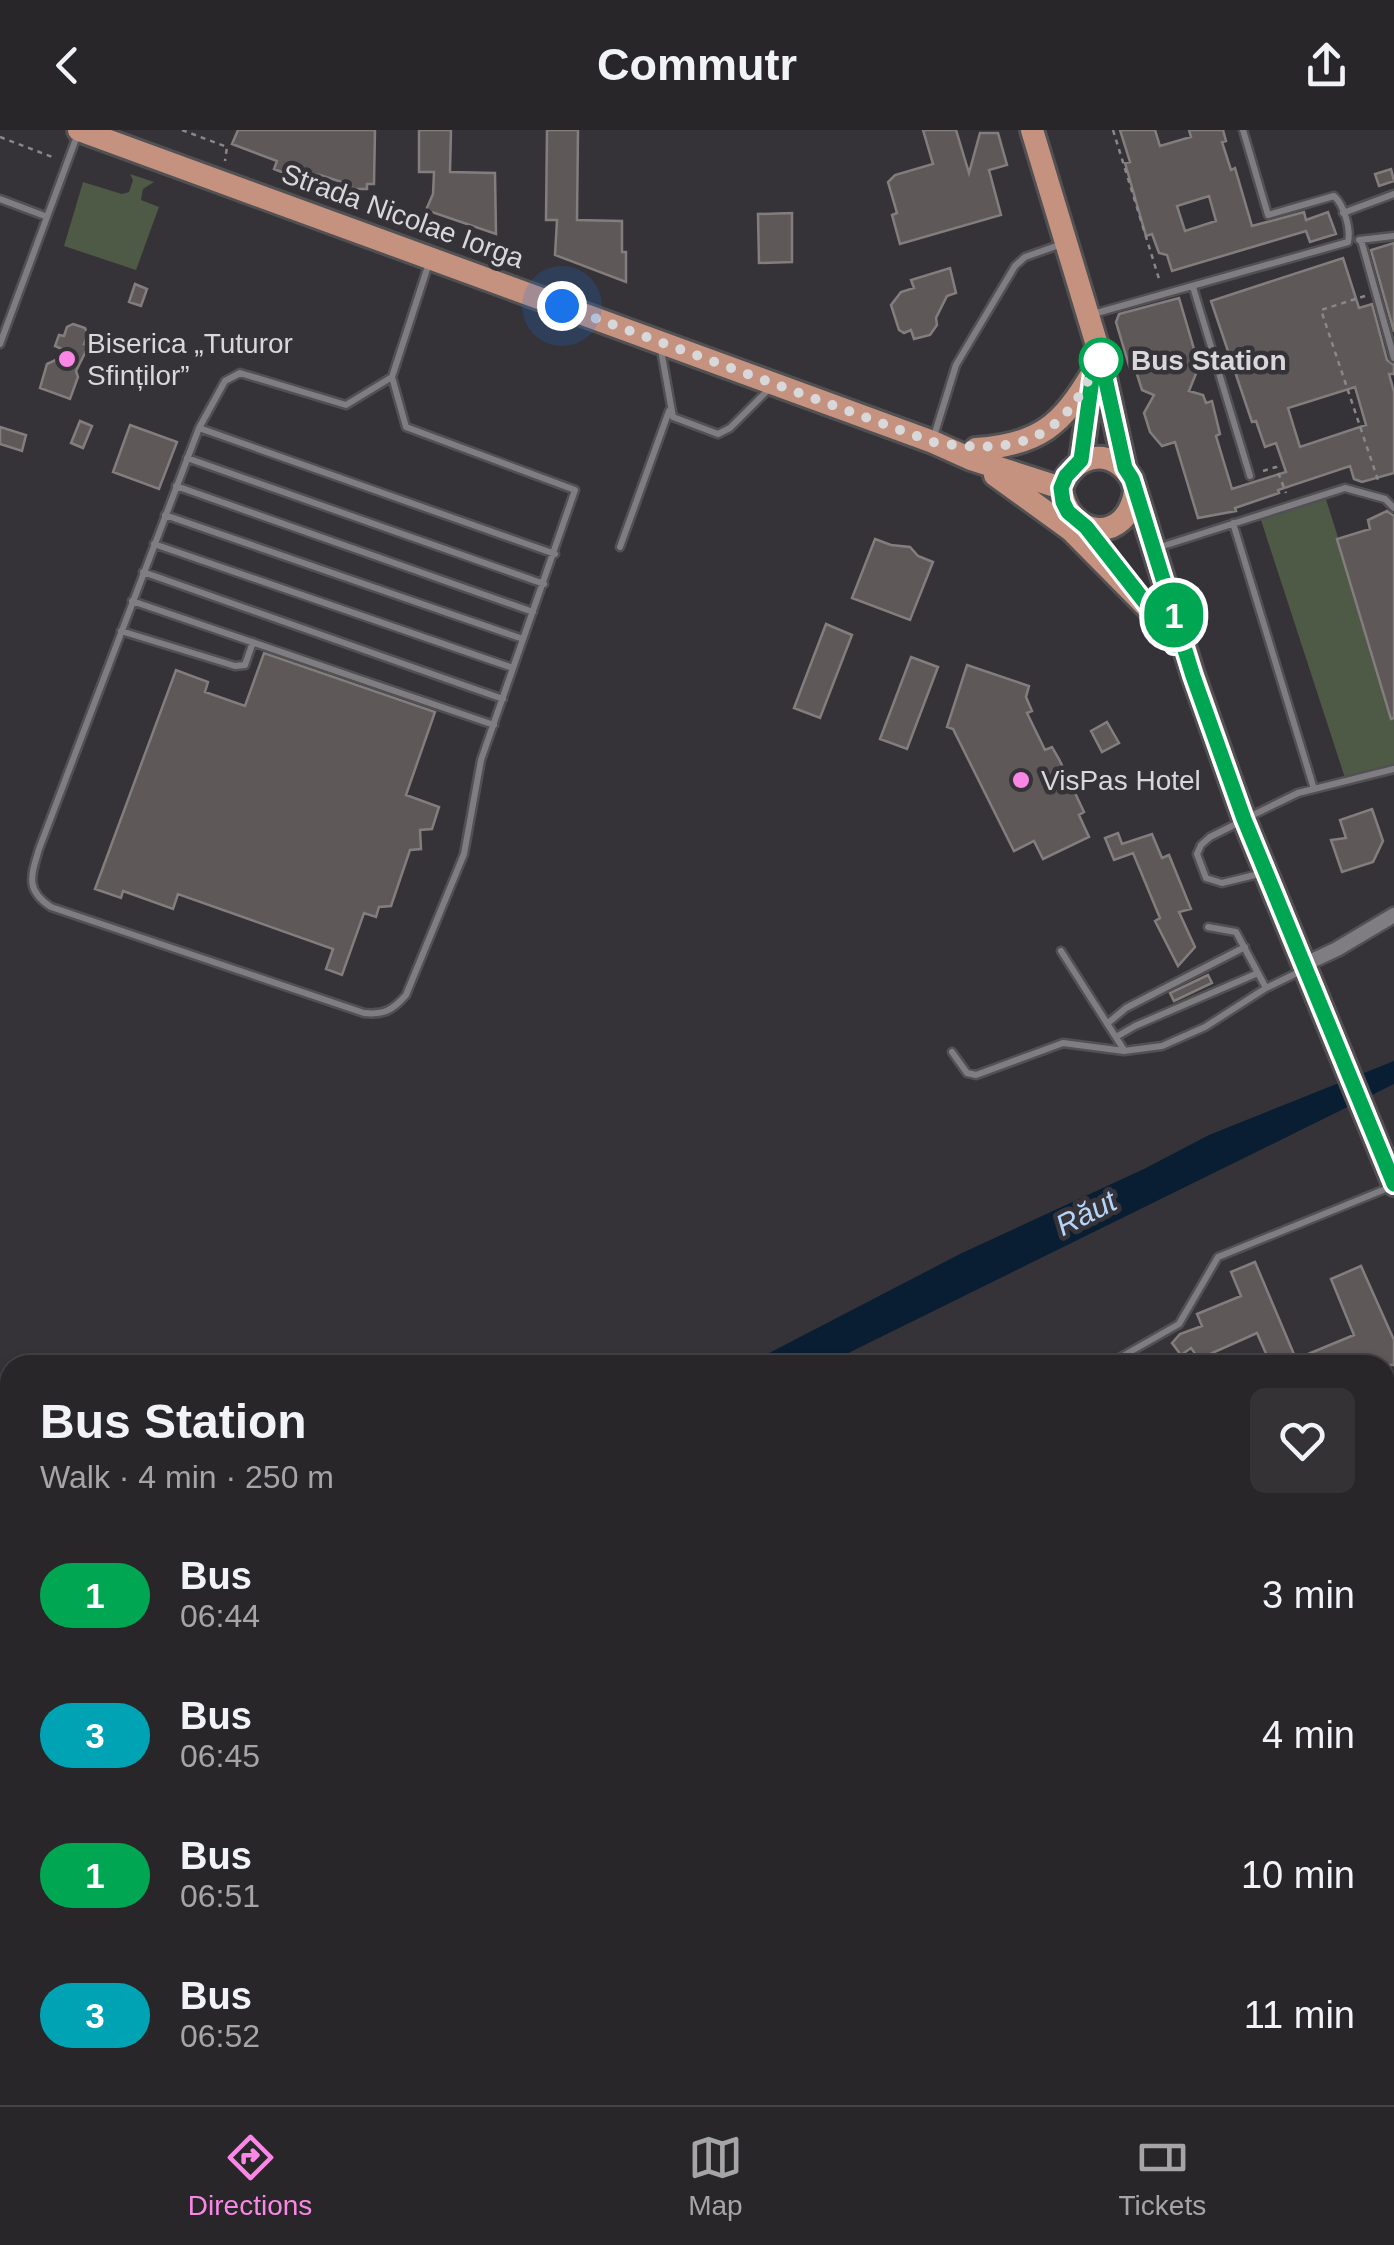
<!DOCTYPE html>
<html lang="en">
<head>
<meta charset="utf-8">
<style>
	body { margin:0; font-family:Helvetica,sans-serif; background:#343235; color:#f1f3f6; height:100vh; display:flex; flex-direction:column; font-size:38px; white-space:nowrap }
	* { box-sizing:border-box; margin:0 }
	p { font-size:32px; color:#a5a5a8 }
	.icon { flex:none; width:55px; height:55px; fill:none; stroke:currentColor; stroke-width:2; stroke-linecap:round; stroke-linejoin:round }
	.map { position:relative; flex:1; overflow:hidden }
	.panel { position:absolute; left:0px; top:1225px; width:1395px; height:750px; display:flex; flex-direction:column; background:#282629; border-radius:30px 30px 0 0; box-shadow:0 2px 8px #0004,0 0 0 2px #444346 }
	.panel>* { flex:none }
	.badge { padding:0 20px; border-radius:32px; font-size:35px; line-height:65px }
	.you { position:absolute; width:50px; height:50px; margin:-25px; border:8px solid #fff; border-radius:50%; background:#1a73e8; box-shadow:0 0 0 15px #1a73e833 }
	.map>.badge { position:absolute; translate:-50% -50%; box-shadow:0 0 0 5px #fff }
	.round { display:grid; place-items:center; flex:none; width:105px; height:105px; border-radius:15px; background:#343235 }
	.summary { display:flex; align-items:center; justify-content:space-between; height:170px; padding:0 40px }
	h1 { font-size:48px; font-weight:600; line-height:75px }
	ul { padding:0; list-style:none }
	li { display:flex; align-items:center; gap:30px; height:140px; padding:0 40px }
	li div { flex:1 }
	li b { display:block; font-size:38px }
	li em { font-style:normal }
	li .badge { min-width:110px; font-weight:700; text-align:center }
	header { display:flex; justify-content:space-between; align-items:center; height:130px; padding:0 40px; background:#282629; font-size:45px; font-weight:600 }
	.dock { display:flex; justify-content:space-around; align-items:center; height:140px; border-top:2px solid #444346; background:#282629; font-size:28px; color:#a5a5a8 }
	.dock a { display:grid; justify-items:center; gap:5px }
	.dock .current { color:#fa87e6 }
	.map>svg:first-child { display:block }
	.green { fill:#4e5946 }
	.water { fill:#091e33 }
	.building { fill:#5e5958; stroke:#837e7d; stroke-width:2.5; fill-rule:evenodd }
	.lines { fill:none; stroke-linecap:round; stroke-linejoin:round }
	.service-casing { stroke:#515052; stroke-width:11 }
	.minor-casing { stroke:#515052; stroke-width:19 }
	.primary-casing { stroke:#515052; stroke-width:28 }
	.path { stroke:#89878a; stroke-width:2.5; stroke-dasharray:5 5; stroke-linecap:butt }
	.service { stroke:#7f7d81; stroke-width:6 }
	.minor { stroke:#7f7d81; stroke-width:14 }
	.primary { stroke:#c5927f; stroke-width:22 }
	.line-casing { stroke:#fff; stroke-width:22 }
	.line { stroke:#00a651; stroke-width:15 }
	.walk { stroke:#d8d7d9; stroke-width:10; stroke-dasharray:0 18 }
	.poi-dot { fill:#fa87e6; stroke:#353337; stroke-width:4 }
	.stop-dot { fill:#fff; stroke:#00a651; stroke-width:5 }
	.labels { text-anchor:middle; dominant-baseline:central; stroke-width:9; stroke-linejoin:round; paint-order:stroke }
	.street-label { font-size:28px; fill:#d8d7d9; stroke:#353337 }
	.poi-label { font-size:28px; fill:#d8d7d9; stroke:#353337; text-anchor:start }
	.stop-label { font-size:28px; font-weight:bold; fill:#d8d7d9; stroke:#353337; text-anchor:start }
	.water-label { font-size:30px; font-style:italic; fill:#b3d5f9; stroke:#353337 }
</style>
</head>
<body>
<header><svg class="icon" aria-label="back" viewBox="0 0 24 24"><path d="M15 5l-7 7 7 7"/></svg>Commutr<svg class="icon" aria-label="share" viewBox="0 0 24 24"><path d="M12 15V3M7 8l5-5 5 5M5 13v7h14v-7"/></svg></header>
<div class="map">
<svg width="1394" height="1975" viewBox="0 0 1394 1975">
	<rect width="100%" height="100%" fill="#353337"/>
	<path class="green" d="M130 44 154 52 143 59 141 70 159 77 136 140 64 116 83 52 122 64 129 62 133 50Z
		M1324 363 1394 584V640L1346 651 1259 384Z"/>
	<path class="water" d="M1394 931V954L824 1235H746L962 1123 1144 1039 1209 1005Z
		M10 1633V1677L0 1683V1641Z"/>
	<path class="building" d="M238 0H375L374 54H367V59H351V55L320 45 295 44 294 47 274 39 277 31 232 14Z
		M419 0H451L450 42 495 43 496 104 426 80 433 64 434 42H419Z
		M547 0H578L577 90 622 91V122H626V152L555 125 557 90H546Z
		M923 0H956L969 43 980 3H998L1007 35 989 40 1001 85 900 114 892 85 897 83 888 52 895 45 933 34Z
		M1120 0H1155L1160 16 1191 7 1189 0H1223L1226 11 1222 12 1231 40 1235 38 1252 96 1304 82 1306 90 1328 82 1336 104 1310 112 1306 101 1172 141 1167 125 1159 123 1152 104 1146 106 1125 33 1130 32ZM1209 66 1216 91 1185 101 1177 76Z
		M1391 39 1394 51 1379 56 1375 44Z
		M792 83V132L759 133 758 84Z
		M1394 113V202L1371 120Z
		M1343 128 1359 178 1372 174 1387 230 1394 235V244H1389L1394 262V343L1362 352 1354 349 1350 336 1278 360 1279 363 1235 378 1236 381 1198 388 1175 312 1162 316 1150 302 1144 283 1154 265 1142 260 1135 238 1130 239 1116 192 1119 184 1179 168 1199 236 1189 261 1203 265 1206 273 1212 271 1220 304 1216 306 1232 359 1286 342 1276 313 1265 317 1256 291 1252 292 1211 171ZM1355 257 1366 295 1300 317 1288 278Z
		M950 138 956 163 947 166 936 188 937 195 930 205 914 209 911 200 904 203 899 200 891 175 901 162 914 158 911 150Z
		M135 154 147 159 141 176 129 172Z
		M73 194 85 198 88 205 84 214 89 215 76 241 78 247 70 269 40 258 47 234 71 223 55 216 59 205 64 206 67 197Z
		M80 291 92 296 83 318 71 313Z
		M130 295 177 312 159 359 113 342Z
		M0 297 26 305 22 321 0 314Z
		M1387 381 1394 386V588L1391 589 1337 409 1370 399 1368 390Z
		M875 409 891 415 910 417 918 426 933 432 910 490 852 468Z
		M826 494 852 505 820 588 794 578Z
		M264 523 435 582 406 665 439 677 432 699 420 700 421 719 410 720 391 776 379 777 376 787 364 783 342 845 326 839 333 819 178 764 173 779 123 761 121 768 95 759 176 540 208 552 205 562 245 576Z
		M911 527 938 537 907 619 880 609Z
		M967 535 1029 556 1026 567 1032 581 1027 583 1045 620 1052 617 1059 629 1084 682 1079 685 1089 707 1043 729 1034 711 1014 721 953 599 947 597Z
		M1107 592 1119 613 1102 622 1091 601Z
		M1372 679 1383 711 1373 732 1342 742 1331 710 1346 708 1340 690Z
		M1118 703 1122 714 1152 704 1162 728 1169 725 1191 779 1179 782 1195 817 1178 836 1155 791 1160 788 1133 723 1114 730 1105 708Z
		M1208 845 1212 853 1174 871 1170 863Z
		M1255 1132 1296 1229 1354 1205 1331 1149 1361 1136 1394 1210V1235H1271L1257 1203 1199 1229 1191 1218 1181 1225 1172 1213 1180 1204 1202 1196 1197 1184 1241 1166 1231 1142Z"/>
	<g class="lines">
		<defs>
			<path id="service" d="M0 69 45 86
				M1343 83 1394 64
				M1359 110 1394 106
				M1361 110 1394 228
				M1193 157 1250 346
				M1093 184 1348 112C1351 99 1344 75 1334 66L1268 85 1243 0
				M0 214 77 6
				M661 220 673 287 718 304 730 298 770 258
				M392 247 346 275 240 243 225 251 199 298 39 719C31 746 25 760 51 777L364 883C384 885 393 880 406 865L464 724 481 630 575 360 406 297 392 247 429 133
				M199 298 555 424
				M934 306 956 235 1015 136 1025 127 1062 114
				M187 328 544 454
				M176 356 533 482
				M165 385 523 509
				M1233 393 1314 659
				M154 414 513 538
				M620 417 669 281
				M1160 417 1345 358 1385 369 1394 378
				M143 442 503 569
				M132 471 494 595
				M121 501 235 536 245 535 253 512
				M1249 687 1298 663 1394 639
				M1238 693 1210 707 1201 715 1197 724 1206 748 1222 753 1263 743
				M1208 797 1236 802 1266 858
				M1061 821 1124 920
				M1108 893 1126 878 1245 817
				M1116 907 1135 896 1258 843
				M952 922 967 943 976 945 1063 913 1124 921 1162 916 1205 897 1266 858 1299 842
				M1107 1235 1179 1194 1218 1127 1388 1058
				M1385 1565 1394 1582
				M1385 1942 1394 1941
				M1260 1965V1975
				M1309 1965 1310 1975"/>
			<path id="minor" d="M1303 835 1337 819 1394 785
				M1385 1654 1394 1648
				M1385 1730H1394
				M647 1975 661 1965"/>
			<path id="primary" d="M79 0 933 312 971 329 1061 358
				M1032 0 1100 225 1125 338
				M976 319C1039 315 1062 295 1093 242
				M1081 330 1092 252
				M995 345 1071 400 1155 485
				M1135 361C1128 414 1068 410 1061 358 1074 323 1111 316 1132 349L1193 545 1244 689 1394 1054"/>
		</defs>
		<use href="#service" class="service-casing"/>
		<use href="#minor" class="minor-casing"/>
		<use href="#primary" class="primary-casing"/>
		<path class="path" d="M182 0 227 17 225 31
			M1113 0 1160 152
			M0 7 55 28
			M1365 166 1321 180 1379 353
			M1263 341 1276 337 1286 363"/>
		<use href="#service" class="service"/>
		<use href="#minor" class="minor"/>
		<use href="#primary" class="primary"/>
	</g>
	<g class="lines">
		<defs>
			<path id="line" d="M1174 515 1155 485 1086 397 1068 382 1063 372 1061 358 1066 346 1081 330 1093 242 1100 225 1125 338 1132 349 1193 546 1244 689 1394 1054"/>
		</defs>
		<use href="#line" class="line-casing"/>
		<use href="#line" class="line"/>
		<path class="walk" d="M562 176 933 312C1020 326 1065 311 1100 225L1101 230"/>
	</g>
	<g class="poi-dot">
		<circle cx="67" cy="229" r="10"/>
		<circle cx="1021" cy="650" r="10"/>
	</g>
	<circle class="stop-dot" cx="1101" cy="230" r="20"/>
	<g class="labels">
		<g class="street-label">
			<text transform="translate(403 86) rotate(20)">Strada Nicolae Iorga</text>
		</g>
		<g class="poi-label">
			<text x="87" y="213">Biserica „Tuturor<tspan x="87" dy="32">Sfinților”</tspan></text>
			<text x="1041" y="650">VisPas Hotel</text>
		</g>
		<g class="stop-label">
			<text x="1131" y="230">Bus Station</text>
		</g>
		<g class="water-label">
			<text transform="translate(1086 1083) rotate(-27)">Răut</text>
		</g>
	</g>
</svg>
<div class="you" style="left:562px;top:176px"></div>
<b class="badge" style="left:1174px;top:485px;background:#00a651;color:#fff">1</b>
<section class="panel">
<div class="summary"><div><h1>Bus Station</h1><p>Walk · 4 min · 250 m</p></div><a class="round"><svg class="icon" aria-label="heart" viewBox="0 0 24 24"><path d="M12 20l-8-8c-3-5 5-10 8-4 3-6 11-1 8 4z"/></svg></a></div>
<ul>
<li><span class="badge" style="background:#00a651;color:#fff">1</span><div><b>Bus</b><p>06:44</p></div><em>3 min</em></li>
<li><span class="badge" style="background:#00a3b4;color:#fff">3</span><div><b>Bus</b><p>06:45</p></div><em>4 min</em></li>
<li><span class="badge" style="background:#00a651;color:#fff">1</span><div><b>Bus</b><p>06:51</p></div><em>10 min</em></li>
<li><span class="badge" style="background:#00a3b4;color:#fff">3</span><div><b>Bus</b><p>06:52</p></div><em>11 min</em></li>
</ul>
</section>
</div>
<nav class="dock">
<a class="current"><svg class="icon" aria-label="directions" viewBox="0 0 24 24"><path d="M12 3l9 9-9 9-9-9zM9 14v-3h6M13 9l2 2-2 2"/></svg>Directions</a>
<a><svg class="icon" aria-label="map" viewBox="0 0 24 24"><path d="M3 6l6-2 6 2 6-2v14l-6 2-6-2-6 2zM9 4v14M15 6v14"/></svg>Map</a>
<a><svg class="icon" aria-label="tickets" viewBox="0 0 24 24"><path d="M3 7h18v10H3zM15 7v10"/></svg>Tickets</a>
</nav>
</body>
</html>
